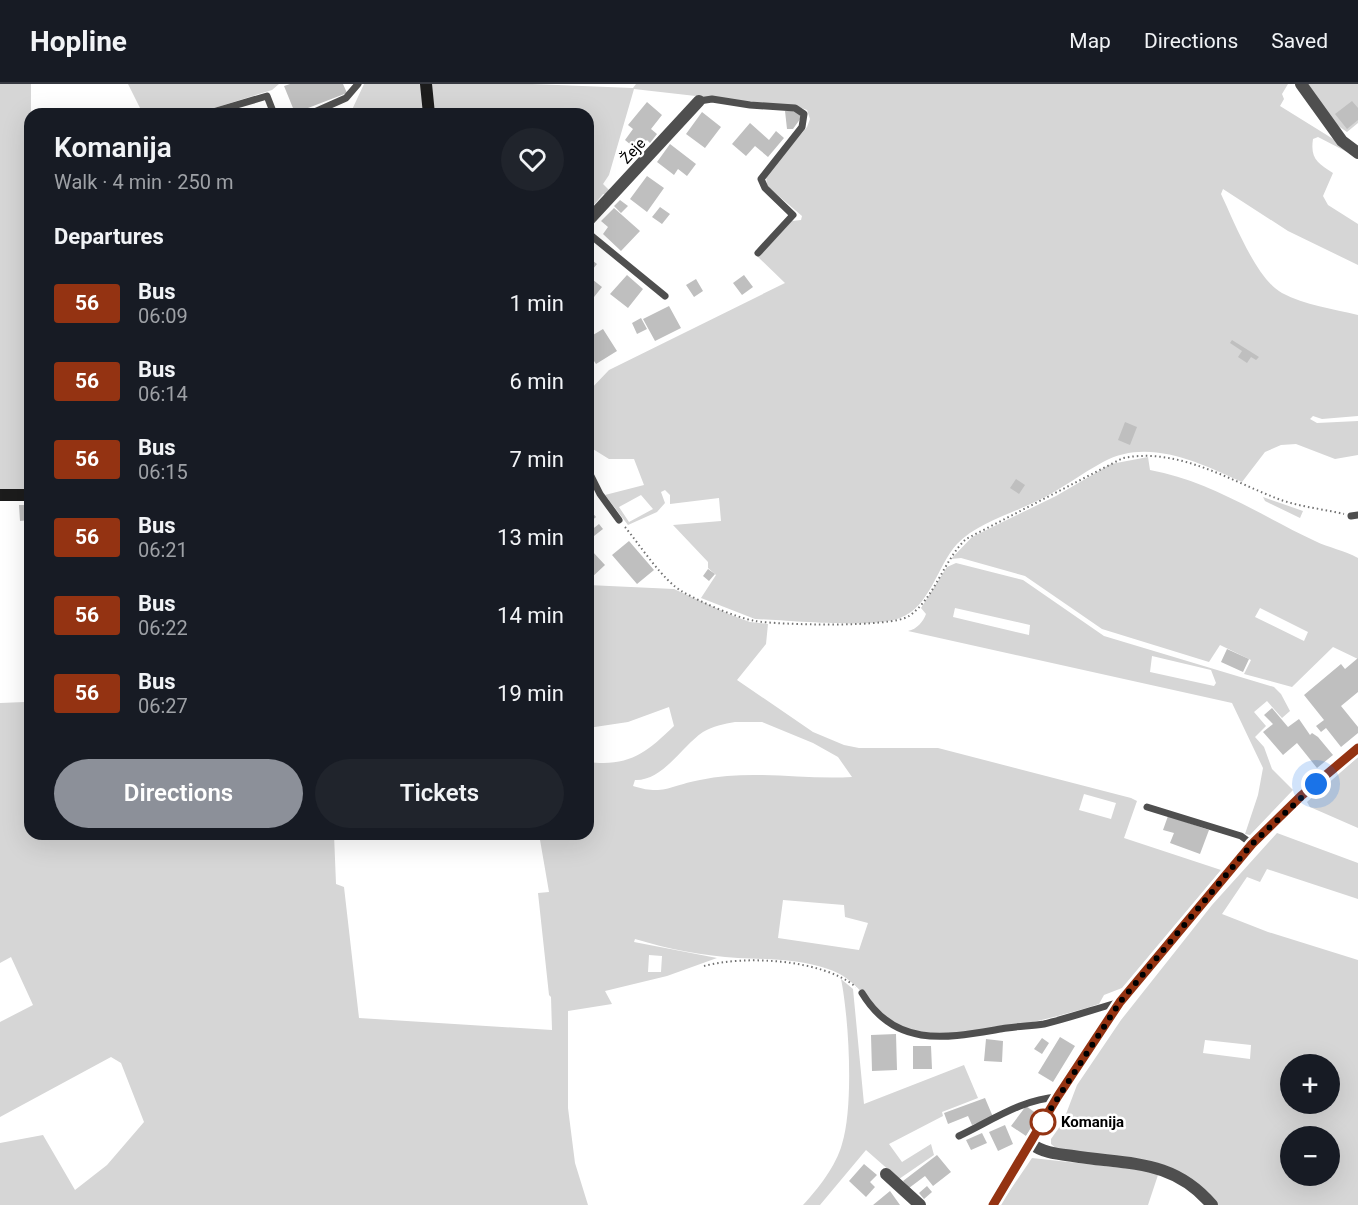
<!DOCTYPE html>
<html lang="en">
<head>
<meta charset="utf-8">
<style>
	body { margin:0; font-family:Roboto,sans-serif; background:#20242c; color:#f1f3f6; height:100vh; display:flex; flex-direction:column; font-size:22px; white-space:nowrap }
	* { box-sizing:border-box; margin:0 }
	p { font-size:20px; color:#9ea1a6 }
	.icon { flex:none; width:33px; height:33px; fill:none; stroke:currentColor; stroke-width:2; stroke-linecap:round; stroke-linejoin:round }
	.map { position:relative; flex:1; overflow:hidden }
	.details { position:absolute; left:24px; top:24px; width:570px; height:732px; display:flex; flex-direction:column; background:#171b24; border-radius:18px; box-shadow:0 6px 24px #0002 }
	.details>* { flex:none }
	.badge { padding:0 12px; border-radius:4px; font-size:21px; line-height:39px }
	.buttons { position:absolute; left:1280px; top:970px; display:grid; gap:12px }
	.buttons a { display:grid; place-items:center; width:60px; height:60px; border-radius:50%; background:#171b24; box-shadow:0 6px 24px #0002; font-size:30px }
	.you { position:absolute; width:30px; height:30px; margin:-15px; border:4px solid #fff; border-radius:50%; background:#1a73e8; box-shadow:0 0 0 9px #1a73e833 }
	.map>.badge { position:absolute; translate:-50% -50%; box-shadow:0 0 0 3px #fff }
	h2 { padding:0 30px; font-size:22px; line-height:54px }
	.round { display:grid; place-items:center; flex:none; width:63px; height:63px; border-radius:32px; background:#20242c }
	.overview { display:flex; align-items:center; justify-content:space-between; height:102px; padding:0 30px }
	h1 { font-size:28px; font-weight:600; line-height:45px }
	.action { display:flex; gap:12px; margin-top:auto; padding:12px 30px }
	.action a { flex:1; height:69px; border-radius:36px; background:#8c9099; color:#fff; font-size:24px; font-weight:600; line-height:69px; text-align:center }
	.action a+a { background:#20242c; color:#f1f3f6 }
	ul { padding:0; list-style:none }
	li { display:flex; align-items:center; gap:18px; height:78px; padding:0 30px }
	li div { flex:1 }
	li b { display:block; font-size:22px }
	li em { font-style:normal }
	li .badge { min-width:66px; font-weight:700; text-align:center }
	header { display:flex; align-items:center; gap:36px; box-sizing:border-box; height:84px; padding:0 30px; background:#171b24; border-bottom:2px solid #363941 }
	header strong { font-size:28px }
	nav { display:flex; gap:33px; margin-inline-start:auto; font-size:21px }
	.map>svg:first-child { display:block }
	.green { fill:#d6d6d6; fill-rule:evenodd }
	.building { fill:#bfbfbf }
	.lines { fill:none; stroke-linecap:round; stroke-linejoin:round }
	.path { stroke:#717171; stroke-width:2; stroke-dasharray:1.5 3; stroke-linecap:butt }
	.lane { stroke:#4f4f4f; stroke-width:7 }
	.street { stroke:#4f4f4f; stroke-width:12 }
	.secondary { stroke:#1c1c1c; stroke-width:12 }
	.line-casing { stroke:#fff; stroke-width:14 }
	.line { stroke:#943312; stroke-width:9 }
	.walk { stroke:#000; stroke-width:6; stroke-dasharray:0 10.8 }
	.stop-dot { fill:#fff; stroke:#943312; stroke-width:3 }
	.labels { text-anchor:middle; dominant-baseline:central; stroke-width:5; stroke-linejoin:round; paint-order:stroke }
	.street-label { font-size:15px; fill:#000; stroke:#fff }
	.stop-label { font-size:15px; font-weight:bold; fill:#000; stroke:#fff; text-anchor:start }
</style>
</head>
<body>
<header>
<strong>Hopline</strong>
<nav><a>Map</a><a>Directions</a><a>Saved</a></nav>
</header>
<div class="map">
<svg width="1358" height="1121" viewBox="0 0 1358 1121">
	<rect width="100%" height="100%" fill="#fff"/>
	<path class="green" d="M0 0H31L30 405 0 406Z
		M128 0H279L272 6 195 30H143Z
		M364 0H421L424 30H350Z
		M430 0H532L633 4 636 0H1288L1282 10 1284 15 1280 22 1338 58 1347 68 1318 53 1313 55C1310 75 1318 79 1333 89L1323 112 1328 121 1358 140V181L1288 147 1223 105 1221 110C1234 137 1256 195 1282 209 1305 221 1333 225 1358 231V332L1322 335 1313 332 1310 335 1317 339 1358 337V371L1335 375 1296 360 1281 361 1265 368 1242 398C1200 379 1148 353 1103 378 1081 390 1060 406 1037 417 1011 430 977 439 957 460 937 482 930 523 900 534 871 545 788 536 755 535L701 514 716 491 708 484V478L673 441 721 437 719 414 670 420V411L665 406 661 408 665 419 657 428 628 441 605 411 644 401 634 375H609L588 362V308L609 286 785 199 758 173 792 137 801 136 802 132 767 102 766 92 807 43 810 35 807 26 793 21H774L634 5 609 91 603 100 611 108 609 111 603 110 593 122 588 121V30H433ZM641 411 653 425 629 438 619 423Z
		M1307 0H1358V39L1347 48 1331 37Z
		M1148 373 1150 386C1210 397 1260 431 1315 457 1329 464 1344 466 1358 474V575L1333 563 1292 603 1244 590 1251 576 1220 561 1209 578 1102 545 1025 492 961 474 951 475 972 453 1056 412 1111 380ZM1260 524 1308 548 1304 557 1255 533Z
		M1263 413 1303 427 1300 434 1265 417Z
		M956 479 1023 496 1104 552 1274 603 1281 610 1290 627 1282 634 1267 617 1254 628 1266 642 1255 653 1264 663 1272 685 1293 706 1250 751 1245 750 1258 711 1263 684 1232 619 908 547C917 545 923 538 926 530L921 524 947 483ZM955 524 1030 541 1029 551 953 533ZM1152 572 1211 586 1216 599 1214 602 1150 588Z
		M588 501 674 505 731 531 750 538 768 540 766 560 737 596 813 648 844 661 859 664H938L1131 714 1137 717 1124 754 1221 786 1122 904 1104 911 1099 920C1053 935 942 964 898 941 870 926 860 895 828 885 800 875 767 875 738 874 704 872 668 865 635 855L634 858 717 874 667 892 605 907 612 920 568 927V1024L575 1079 588 1121H0V1059L43 1051 75 1106 107 1081 144 1038 121 979 111 973 0 1033V938L33 921 11 873 0 879V619L25 618 30 623V750H334L336 800 344 803 359 934 552 946 551 913 549 911 538 809 549 808 539 750H588V678C629 683 646 669 674 642L669 623 628 638 588 644ZM735 638H762L813 659 838 673 852 693C801 696 752 685 700 696 671 701 664 712 633 702L635 696C663 697 682 662 703 648 713 642 724 640 735 638ZM1084 710 1116 719 1111 735 1079 726ZM783 816 844 821 845 833 868 839 859 866 778 854ZM649 871 662 872 661 888H648Z
		M1358 673V744L1310 723 1307 718Z
		M1277 749 1358 779V815L1267 785 1260 798 1247 793 1222 830 1268 848 1358 876V1121H1217L1189 1096 1058 1066 1051 1060V1055L1063 1038 1077 1001 1121 936 1212 821ZM1205 956 1251 961 1250 975 1203 969ZM1290 981H1329V1020H1290ZM1290 1053H1329V1092H1290Z
		M841 895 853 905 864 1020 964 981 978 1014 942 1028 943 1032 889 1060 902 1078 931 1060 934 1071 899 1095 866 1066 820 1121H803C818 1105 836 1082 842 1060 854 1022 849 934 841 895Z
		M1032 1074 1159 1088 1148 1121H1000Z"/>
	<path class="building" d="M290 0H343L347 9 295 29 284 2Z
		M1352 17 1358 24V36L1347 45 1335 30Z
		M647 18 662 31 651 45 657 50 650 59 647 56 637 66 625 56 633 45 628 41Z
		M785 27H798L803 31 793 45H787Z
		M702 28 721 43 705 64 686 50Z
		M750 39 769 56 776 47 784 54 768 73 755 62 746 72 732 60Z
		M670 60 696 80 687 92 678 85 674 91 657 78Z
		M647 92 664 104 647 128 630 115Z
		M620 116 628 122 621 129 614 122Z
		M660 123 670 130 662 140 652 133Z
		M614 124 640 147 621 167 603 150 608 143 601 137Z
		M588 173 597 180 588 191Z
		M627 191 643 205 628 224 610 210Z
		M744 191 753 203 742 211 733 199Z
		M588 192 602 203 590 218 588 216Z
		M696 195 703 207 694 213 686 201Z
		M669 222 681 244 655 257 643 235Z
		M641 234 647 245 637 250 632 239Z
		M603 245 617 267 596 280 588 268V254Z
		M1232 256 1259 273 1256 276 1251 273 1247 279 1238 273 1242 267 1230 259Z
		M1125 338 1137 343 1130 361 1118 356Z
		M1016 395 1025 401 1019 410 1010 404Z
		M19 421H30V436L20 437Z
		M588 424 596 433 588 440Z
		M599 440 603 445 594 452 590 447Z
		M629 457 654 486 637 500 612 471Z
		M592 467 605 481 590 495 588 492V471Z
		M708 485 715 490 709 497 703 492Z
		M1227 565 1249 575 1243 588 1221 578Z
		M1358 574V608L1341 622 1358 643V649L1341 663 1326 644 1321 648 1316 642 1324 636 1304 611 1341 580 1345 585Z
		M1272 624 1288 643 1299 635 1310 651 1312 649 1318 653 1333 671 1317 684 1297 659 1283 671 1263 648 1273 640 1264 631Z
		M1168 732 1209 746 1200 770 1170 759 1174 749 1163 746Z
		M896 950 897 986 872 987 871 951Z
		M1060 953 1075 962 1053 998 1038 989Z
		M1042 954 1049 959 1042 970 1034 965Z
		M986 955 1003 957 1002 978 984 977Z
		M913 962H931L932 985H913Z
		M985 1014 993 1033 972 1041 968 1032 948 1040 944 1029Z
		M1026 1022 1040 1032 1026 1052 1011 1042Z
		M1005 1041 1013 1060 998 1067 989 1048Z
		M982 1049 987 1059 971 1066 966 1056Z
		M937 1071 951 1088 933 1102 925 1092 909 1104 903 1097Z
		M864 1080 877 1091 870 1098 875 1103 866 1113 849 1097Z
		M927 1102 932 1108 924 1115 919 1109Z
		M890 1107 900 1121H873Z"/>
	<g class="lines">
		<path class="path" d="M625 443C640 461 663 497 683 508 701 518 734 533 755 537 779 541 892 544 909 532 935 514 943 477 966 455L1123 374C1179 363 1230 397 1281 416 1301 423 1323 425 1344 430
			M704 882C745 871 822 875 856 903"/>
		<path class="lane" d="M699 17 712 15 750 21 795 24 804 30 802 43 761 95 765 104 793 131 758 169
			M206 30 267 12 274 30
			M310 30 346 14 358 0
			M588 149 665 212
			M588 386 600 410 619 436
			M1351 432 1358 431
			M1147 723 1241 752 1252 760
			M862 909C897 967 951 953 1007 944 1019 942 1032 942 1044 940 1069 934 1095 925 1120 918
			M959 1052C991 1037 1022 1015 1058 1013"/>
		<path class="street" d="M1301 0 1342 57 1358 69
			M588 137 699 17
			M1030 1059C1043 1069 1057 1070 1073 1072 1127 1081 1172 1074 1212 1121
			M886 1090 920 1121"/>
		<path class="secondary" d="M426 0 429 30
			M0 411H30
			M993 1121 1068 996 1120 918 1252 760 1301 712 1358 664"/>
	</g>
	<g class="lines">
		<defs>
			<path id="line" d="M993 1121 1058 1012 1120 918 1252 760 1301 712 1358 664"/>
		</defs>
		<use href="#line" class="line-casing"/>
		<use href="#line" class="line"/>
		<path class="walk" d="M1043 1038 1041 1040 1120 918 1252 760 1316 700"/>
	</g>
	<circle class="stop-dot" cx="1043" cy="1038" r="12"/>
	<g class="labels">
		<g class="street-label">
			<text transform="translate(633 67) rotate(-47)">Žeje</text>
		</g>
		<g class="stop-label">
			<text x="1061" y="1038">Komanija</text>
		</g>
	</g>
</svg>
<div class="buttons">
<a>+</a>
<a>−</a>
</div>
<div class="you" style="left:1316px;top:700px"></div>
<section class="details">
<div class="overview"><div><h1>Komanija</h1><p>Walk · 4 min · 250 m</p></div><a class="round"><svg class="icon" aria-label="heart" viewBox="0 0 24 24"><path d="M12 20l-8-8c-3-5 5-10 8-4 3-6 11-1 8 4z"/></svg></a></div>
<h2>Departures</h2>
<ul>
<li><span class="badge" style="background:#943312;color:#fff">56</span><div><b>Bus</b><p>06:09</p></div><em>1 min</em></li>
<li><span class="badge" style="background:#943312;color:#fff">56</span><div><b>Bus</b><p>06:14</p></div><em>6 min</em></li>
<li><span class="badge" style="background:#943312;color:#fff">56</span><div><b>Bus</b><p>06:15</p></div><em>7 min</em></li>
<li><span class="badge" style="background:#943312;color:#fff">56</span><div><b>Bus</b><p>06:21</p></div><em>13 min</em></li>
<li><span class="badge" style="background:#943312;color:#fff">56</span><div><b>Bus</b><p>06:22</p></div><em>14 min</em></li>
<li><span class="badge" style="background:#943312;color:#fff">56</span><div><b>Bus</b><p>06:27</p></div><em>19 min</em></li>
</ul>
<div class="action"><a>Directions</a><a>Tickets</a></div>
</section>
</div>
</body>
</html>
